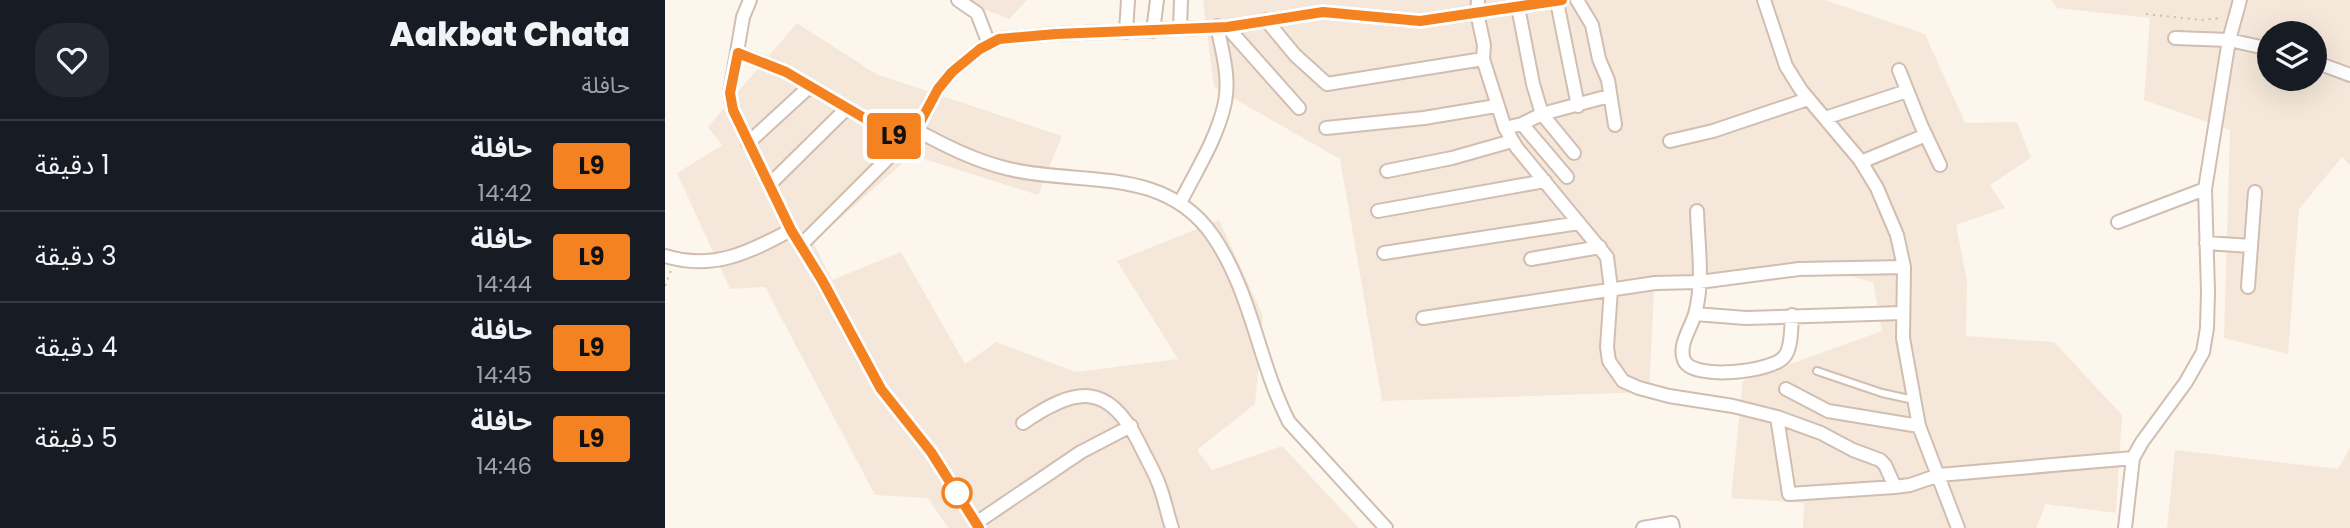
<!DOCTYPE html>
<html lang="ar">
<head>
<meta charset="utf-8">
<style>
	body { margin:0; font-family:Poppins,"Noto Sans Arabic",sans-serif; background:#242831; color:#f1f3f6; direction:rtl; height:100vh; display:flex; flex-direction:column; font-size:26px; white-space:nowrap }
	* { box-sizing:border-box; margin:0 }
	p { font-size:23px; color:#9ea1a6 }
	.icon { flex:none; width:38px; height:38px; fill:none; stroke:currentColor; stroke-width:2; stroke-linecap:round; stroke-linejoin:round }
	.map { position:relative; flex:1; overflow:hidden; direction:ltr }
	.panel { display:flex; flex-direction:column; background:#171b24; width:665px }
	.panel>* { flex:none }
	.badge { padding:0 14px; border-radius:5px; font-size:24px; line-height:46px }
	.fabs { position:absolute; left:1592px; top:21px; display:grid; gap:14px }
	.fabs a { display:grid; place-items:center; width:70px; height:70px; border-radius:50%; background:#171b24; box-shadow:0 7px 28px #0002; font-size:35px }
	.map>.badge { position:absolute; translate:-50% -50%; box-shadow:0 0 0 4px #fff }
	.round { display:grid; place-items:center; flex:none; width:74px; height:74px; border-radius:28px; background:#242831 }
	.head { display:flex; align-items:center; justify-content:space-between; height:119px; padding:0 35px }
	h1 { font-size:33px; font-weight:800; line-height:52px }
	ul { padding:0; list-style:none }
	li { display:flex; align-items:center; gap:21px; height:91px; padding:0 35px; border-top:2px solid #363941 }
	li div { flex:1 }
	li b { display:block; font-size:26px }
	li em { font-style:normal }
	li .badge { min-width:77px; font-weight:700; text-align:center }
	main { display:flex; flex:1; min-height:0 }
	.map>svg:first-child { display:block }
	.residential { fill:#f5e8da; fill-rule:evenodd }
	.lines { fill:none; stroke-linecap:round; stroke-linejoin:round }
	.lane-casing { stroke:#d1beb0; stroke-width:10 }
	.street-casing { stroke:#d1beb0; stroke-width:16 }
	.path { stroke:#d9b8a5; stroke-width:2; stroke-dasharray:2 5; stroke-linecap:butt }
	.lane { stroke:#fff; stroke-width:6 }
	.street { stroke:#fff; stroke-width:12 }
	.line-casing { stroke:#fff; stroke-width:16 }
	.line { stroke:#f58220; stroke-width:10 }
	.stop-dot { fill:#fff; stroke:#f58220; stroke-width:3.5 }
</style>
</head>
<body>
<main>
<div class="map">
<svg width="1685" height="528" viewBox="0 0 1685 528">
	<rect width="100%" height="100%" fill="#fdf6ec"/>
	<path class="residential" d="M296 0H362L344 19Z
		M538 0H1160L1260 34 1300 123 1352 122 1366 158 1325 185 1340 208 1291 225 1302 281 1301 336 1389 342 1457 415 1451 513 1381 504 1371 528H1138L1139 503 1066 498 1078 381 1217 331 1208 282 1156 269 950 285 989 292 984 392 717 401 675 159 549 87Z
		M1386 0H1685V165L1677 157 1634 209 1623 354 1559 338 1565 130 1479 100 1485 18 1392 8ZM1605 33H1650V79H1605Z
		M132 23 211 74 397 136 373 195 247 155 148 242 167 280 236 252 300 364 331 342 411 372 513 359 452 261 554 220 598 316 590 404 532 450 547 470 617 446 694 528H283L263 498 210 495 100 287 65 289 12 173 57 145 43 127Z
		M1685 448V528H1502L1510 450 1673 469Z"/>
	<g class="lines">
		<defs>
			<path id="lane" d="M1152 371 1217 393 1249 400"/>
			<path id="street" d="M85 0 78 17 65 93 68 110 126 230 157 280 216 389 266 452 314 528
				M293 0 312 13 324 44
				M813 0 812 13 819 45 818 59 840 128 852 148 942 257 946 289 942 347 944 361 958 381 974 388 1004 396 1068 406 1112 417 1156 433 1188 450 1215 460 1220 465 1230 487 1245 485 1274 475 1468 458
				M912 0 927 25 934 59 943 80 950 125
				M1099 0 1121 66 1136 90 1195 160 1212 188 1232 235 1239 267 1238 338 1254 426 1293 528
				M892 2 913 106
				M853 7 868 84 877 114 909 153
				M601 20 630 55 662 84 818 59
				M562 27 634 108
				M515 28 516 0
				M488 31 492 0
				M461 32 463 0
				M1510 38 1564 40 1605 49
				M73 53 121 72 240 142
				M1650 62 1685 75
				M1234 70 1256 125 1275 165
				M1160 118 1242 91
				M857 124 902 177
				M661 128 759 118 831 106
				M840 128 857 124 877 114 944 96
				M251 130C281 146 310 161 344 169 415 186 499 165 548 236 587 293 593 362 624 422L721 528
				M1005 141 1048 131 1143 99
				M83 143 144 87
				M1196 162 1261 135
				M722 171 787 158 847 141
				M104 185 182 108
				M515 203C531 171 553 137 560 102 565 77 557 50 552 26
				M713 211 880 181
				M1032 211C1033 244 1039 282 1030 314 1026 328 1013 345 1019 360 1027 381 1107 372 1119 357 1127 349 1126 327 1127 315
				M1453 222 1540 189
				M1541 243 1586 246
				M136 245 251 130 273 89 287 72 315 49 334 39 391 34 562 27 658 12 755 21 897 0
				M719 253 914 223
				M0 256C48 271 85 252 126 230
				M866 259 935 247
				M1583 287 1590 192
				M1030 314 1081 318 1237 313
				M758 318 990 283 1034 282 1134 269 1239 267
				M1121 389 1163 411 1254 426
				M1112 417 1124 494 1230 487
				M358 423C410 387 443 381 474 443 480 456 488 469 493 482 499 496 502 513 507 528
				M311 523 416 452 466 426
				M978 528 1007 523 1008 528
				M1460 528 1468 458 1477 442 1521 382 1538 352 1542 328 1543 292 1540 189 1564 40 1575 0"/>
		</defs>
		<use href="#lane" class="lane-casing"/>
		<use href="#street" class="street-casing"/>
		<path class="path" d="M1481 14 1536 20 1556 18
			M0 286 6 270"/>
		<use href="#lane" class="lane"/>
		<use href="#street" class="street"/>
	</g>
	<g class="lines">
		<defs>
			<path id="line" d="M314 528 266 452 216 389 157 280 126 230 68 110 65 93 73 53 121 72 240 142 251 130 273 89 287 72 315 49 334 39 391 34 562 27 658 12 755 21 897 0"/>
		</defs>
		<use href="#line" class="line-casing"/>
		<use href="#line" class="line"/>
	</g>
	<circle class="stop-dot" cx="292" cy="493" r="14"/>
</svg>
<div class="fabs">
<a><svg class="icon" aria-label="layers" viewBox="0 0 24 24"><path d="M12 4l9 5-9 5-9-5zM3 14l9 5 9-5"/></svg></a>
</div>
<b class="badge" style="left:229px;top:136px;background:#f58220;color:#111">L9</b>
</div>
<section class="panel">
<div class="head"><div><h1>Aakbat Chata</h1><p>حافلة</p></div><a class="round"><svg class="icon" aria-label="heart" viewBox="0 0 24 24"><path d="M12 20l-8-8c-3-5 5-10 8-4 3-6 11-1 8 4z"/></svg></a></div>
<ul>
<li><span class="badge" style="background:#f58220;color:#111">L9</span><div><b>حافلة</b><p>14:42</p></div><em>1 دقيقة</em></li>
<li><span class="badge" style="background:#f58220;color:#111">L9</span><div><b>حافلة</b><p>14:44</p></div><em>3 دقيقة</em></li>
<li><span class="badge" style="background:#f58220;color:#111">L9</span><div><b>حافلة</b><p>14:45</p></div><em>4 دقيقة</em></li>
<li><span class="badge" style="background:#f58220;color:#111">L9</span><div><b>حافلة</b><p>14:46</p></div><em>5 دقيقة</em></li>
</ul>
</section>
</main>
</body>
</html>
